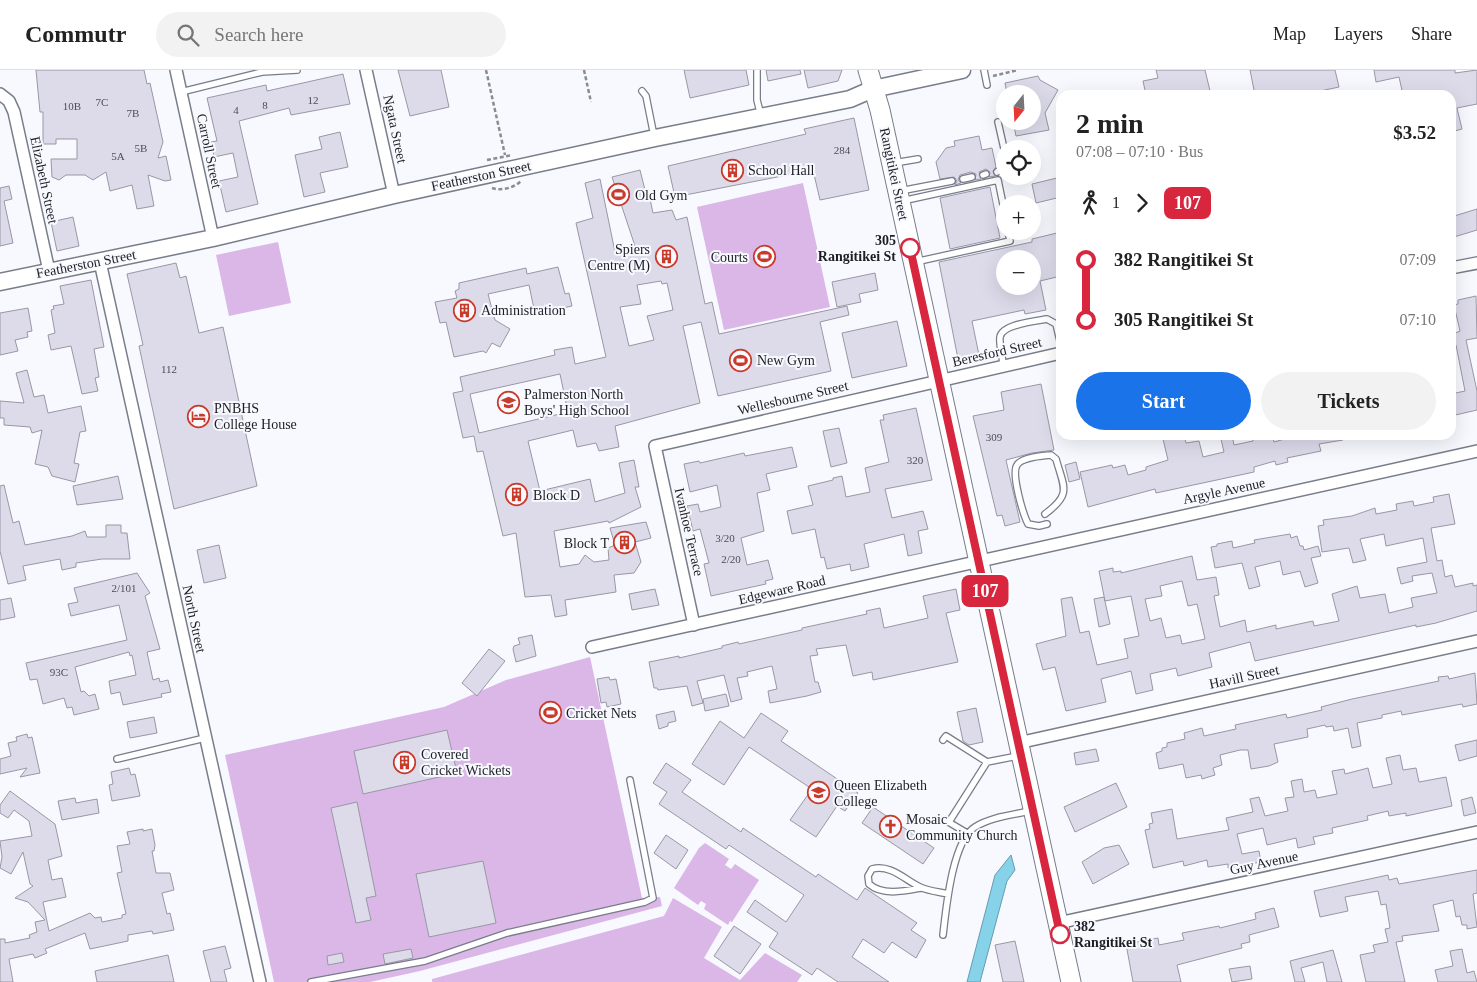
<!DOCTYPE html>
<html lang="en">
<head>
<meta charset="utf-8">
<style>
	body { margin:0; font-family:Georgia,serif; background:#f2f2f2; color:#222; height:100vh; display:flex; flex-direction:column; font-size:19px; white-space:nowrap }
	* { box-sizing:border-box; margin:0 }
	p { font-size:16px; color:#767676 }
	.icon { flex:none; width:28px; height:28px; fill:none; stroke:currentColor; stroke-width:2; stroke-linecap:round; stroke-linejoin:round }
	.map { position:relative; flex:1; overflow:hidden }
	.side { position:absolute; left:1056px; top:20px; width:400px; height:350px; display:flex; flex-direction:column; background:#fff; border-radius:15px; box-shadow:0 5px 20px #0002 }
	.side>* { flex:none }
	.badge { padding:0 10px; border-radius:8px; font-size:18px; line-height:32px }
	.needle { width:32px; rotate:198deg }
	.tools { position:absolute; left:996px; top:15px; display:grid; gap:10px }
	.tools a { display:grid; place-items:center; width:45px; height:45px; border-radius:50%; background:#fff; box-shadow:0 5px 20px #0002; font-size:25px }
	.map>.badge { position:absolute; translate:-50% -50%; box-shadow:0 0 0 2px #fff }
	.legs { display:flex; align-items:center; gap:8px; height:55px; padding:0 20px; font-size:16px }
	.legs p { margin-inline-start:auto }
	.head { display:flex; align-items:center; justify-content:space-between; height:85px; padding:0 20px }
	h1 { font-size:28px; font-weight:700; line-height:38px }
	.button { display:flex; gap:10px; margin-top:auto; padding:10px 20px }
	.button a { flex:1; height:58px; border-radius:30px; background:#1a73e8; color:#fff; font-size:20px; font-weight:700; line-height:58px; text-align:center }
	.button a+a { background:#f2f2f2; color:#222 }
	ul { padding:0 20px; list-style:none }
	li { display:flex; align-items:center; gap:18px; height:60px; font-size:19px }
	li i { display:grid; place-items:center; width:8px; height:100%; margin:0 6px; background:currentColor }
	li i::after { content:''; width:12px; height:12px; margin:-6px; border:4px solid; border-radius:50%; background:#fff }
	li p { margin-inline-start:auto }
	li:first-child i { background:linear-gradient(#0000 50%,currentColor 0) }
	li:last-child i { background:linear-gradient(currentColor 50%,#0000 0) }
	header { display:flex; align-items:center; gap:30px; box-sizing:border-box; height:70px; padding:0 25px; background:#fff; border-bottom:1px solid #e0e0e0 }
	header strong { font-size:24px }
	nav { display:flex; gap:28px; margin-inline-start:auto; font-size:18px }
	.search { width:350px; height:45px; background:#f2f2f2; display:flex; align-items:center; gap:12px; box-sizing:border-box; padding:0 18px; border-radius:28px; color:#767676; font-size:19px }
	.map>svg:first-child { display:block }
	.green { fill:#dab7e7 }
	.water { fill:#86d2e9; stroke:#669cae }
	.building { fill:#dddbea; stroke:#9997a5; fill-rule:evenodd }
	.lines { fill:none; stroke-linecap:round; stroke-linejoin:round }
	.service-casing { stroke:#787d8a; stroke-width:8 }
	.minor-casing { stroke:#787d8a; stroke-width:14 }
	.secondary-casing { stroke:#787d8a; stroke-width:19 }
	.trunk-casing { stroke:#787d8a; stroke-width:21 }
	.path { stroke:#8a8c92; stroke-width:2.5; stroke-dasharray:4 2.5; stroke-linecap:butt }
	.service { stroke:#fff; stroke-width:5.5 }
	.minor { stroke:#fff; stroke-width:11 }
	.secondary { stroke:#fff; stroke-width:16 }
	.trunk { stroke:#fff; stroke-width:19 }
	.line-1-casing { stroke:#fff; stroke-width:11 }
	.line-1 { stroke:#d7263d; stroke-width:8 }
	.stop-1-dot { fill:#fff; stroke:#d7263d; stroke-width:2.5 }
	.labels { text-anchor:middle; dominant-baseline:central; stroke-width:4; stroke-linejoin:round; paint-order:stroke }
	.number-label { font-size:11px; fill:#4c4d55 }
	.street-label { font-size:14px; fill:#1c1e23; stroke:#f7f9ff }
	.poi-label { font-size:14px; fill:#1c1e23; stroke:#f7f9ff; text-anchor:start }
	.stop-label { font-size:14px; font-weight:bold; fill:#1c1e23; stroke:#f7f9ff; text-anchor:end }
</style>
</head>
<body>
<header>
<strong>Commutr</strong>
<div class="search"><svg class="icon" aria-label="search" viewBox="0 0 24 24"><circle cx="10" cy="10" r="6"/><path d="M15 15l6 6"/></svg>Search here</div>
<nav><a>Map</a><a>Layers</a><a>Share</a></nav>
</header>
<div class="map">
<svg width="1477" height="912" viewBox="0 0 1477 912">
	<rect width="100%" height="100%" fill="#f7f9ff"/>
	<path class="green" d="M803 113 830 237 724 260 697 137Z
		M278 172 291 233 229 246 216 185Z
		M590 587 642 828 660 827 662 836 420 901 370 912H274L225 685 444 637 506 610Z
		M705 773 729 789 725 795 731 799 735 794 759 810 732 852 730 851 728 855 704 839 706 834 701 831 698 835 674 818 699 778Z
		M673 828 722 857 704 888 740 910 765 883 802 905 797 912H432V909L664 846Z"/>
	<path class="water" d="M1011 785 1015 800 1007 811 980 912H967L995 805Z"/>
	<path class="building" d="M36 0H144L147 14 150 13 163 72 158 88 166 86 171 110 165 111 148 105 154 136 137 139 132 115 110 121 106 102 93 110 85 105H66L59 110 52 107 51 89H77V69H56V74H43V42H40Z
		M398 0H441L449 37 410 46Z
		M684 0H746L749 15 690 28Z
		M766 0H800L801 4 768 11Z
		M804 0H842L838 11 808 18Z
		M1156 0H1205L1211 25H1146L1143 11 1158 8Z
		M1250 0H1335L1339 17 1302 25H1255Z
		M1374 0H1455V3L1477 0V34L1457 38 1462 59 1451 62V25H1403L1399 7 1376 12Z
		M343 4 350 34 291 45 289 38 239 51 258 134 226 142 219 111 238 107 233 83 214 87 211 72 217 71 207 28 266 15 267 21Z
		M1038 6 1040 10 1058 20 1045 43 1049 60 1016 66 1013 51H1032V24H1007L1005 13Z
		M854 48 869 120 820 130 813 100 675 127 668 96 806 64 804 59Z
		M340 62 348 97 320 103 325 122 304 127 295 85 322 79 319 67Z
		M979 66 982 80 992 78 996 97 993 101 995 106 989 107 990 102 986 99 979 102 981 109 975 110 976 104 971 102 960 105 958 110 961 113 955 115 957 111 954 107 940 109 936 92 946 78 955 76 954 71Z
		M640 100 645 120 648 119 653 143 672 140 676 150 687 147 705 234 712 232 719 264 847 236 849 245 820 252 831 301 718 326 701 252 683 256 700 333 615 356 619 377 599 381 596 373 577 377 573 360 528 371 540 421 590 409 595 432 625 423 619 393 634 390 639 417H635L641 437 609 453 608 451 554 461 560 497 579 494 585 485 594 492 609 490 608 478 615 475 610 458 646 452 651 468 635 472 641 492 634 503 614 505 616 522 565 530 567 545 555 547 551 525 525 527 516 463 503 466 483 381 477 382 474 366 463 368 453 323 463 321 460 307 555 285 554 280 572 277 575 294 606 287 576 153 593 148 585 113 600 109 615 182 635 176 612 107ZM661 211 662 214 667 213 673 240 647 246 654 270 629 276 620 237 641 234 637 215ZM560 304 568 342 479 363 470 324Z
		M1061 107V127L1036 133 1032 114Z
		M9 116 12 129 4 131 13 173 0 176V118Z
		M990 117 1000 168 950 179 940 128Z
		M1477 139V160L1454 167 1451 147Z
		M73 147 79 176 57 181 51 152Z
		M1061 162V206L1040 211 1046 240 1025 244 1024 240 972 251 979 285 958 289 939 192 1032 172V169ZM1005 189H1032V216H1005Z
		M176 193 180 208 186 206 199 263 223 257 257 416 174 439 139 276 143 275 127 204Z
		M558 197 565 224 569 223 572 236 535 244 529 215 488 224 495 250 510 259 500 277 492 273 486 283 483 281 454 287 446 252 440 253 435 232 457 228 455 221 459 219V213L526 198 527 204Z
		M875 203 878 220 859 224 861 232 837 237 832 212Z
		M91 210 104 277 94 279 99 307 95 308 98 321 82 324 71 276 51 280 48 265 55 263 51 240 54 239 53 236 64 234 60 216Z
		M1476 226 1477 268 1466 270 1477 321V340L1451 346V324L1465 321 1456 275 1451 276V265L1460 261 1454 235 1458 234V230Z
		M28 238 32 261 27 262 28 267 15 270 18 281 0 285V243Z
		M897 251 907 296 852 308 842 263Z
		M27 300 34 327 44 325 48 343 81 336 86 361 80 362 74 393 79 394 75 412 52 406 48 397 35 394 42 360 32 363 30 357 4 355V348H0V331L24 333 16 303Z
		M1041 314 1054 380 1032 383 1006 390 1020 452 1005 456 1002 445 997 446 973 346 1004 340 1001 322Z
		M916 338 932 410 885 419 892 448 923 441 928 459 918 461 922 483 908 486 904 464 864 474 869 497 851 501 850 494 827 499 824 487 821 488 815 459 792 464 787 441 813 435 808 416 833 410V408L842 406 846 427 870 422 865 398 889 392 880 350H884L883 345Z
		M839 358 847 393 831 397 823 361Z
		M1162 365H1184L1186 373 1199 371 1203 387 1224 382 1220 365H1232L1234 375 1253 371 1252 365H1272L1274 372 1292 367V365H1342L1343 370 1319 374 1321 381 1287 388 1288 392 1276 395 1275 391 1254 397V402L1156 423 1155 419 1088 437 1080 402 1112 395 1113 398 1125 395 1128 405 1146 400V397L1168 390Z
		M792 377 797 397 766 404 770 420 757 423 764 461 741 468 747 495 768 490 773 509 765 511 766 514 711 526 704 494 709 493 700 459 693 461 687 436 698 434 700 442 721 437 717 415 690 422 684 394 699 391 700 393 744 383 745 386Z
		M1076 392 1080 409 1069 412 1065 395Z
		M118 406 123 429 77 435 73 416Z
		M4 415 13 453 19 451 25 475 72 466 85 461 87 467H106V455H121V463H127L130 489H102L76 493V497L62 500 60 489 23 496 26 510 8 514 0 481V416Z
		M1449 424 1455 454 1431 458 1437 491 1442 490 1445 507 1452 505 1455 517 1473 513V516L1477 515V541L1436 553 1416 557V555L1255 591 1250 572 1209 583 1212 597 1178 606 1176 598 1150 604 1153 620 1136 624 1131 601 1101 609 1106 632 1066 641 1055 597 1043 600 1036 574 1066 566 1061 529 1072 527 1080 563 1089 561 1097 595 1128 588 1124 569 1139 566 1131 526 1105 531 1099 501 1113 498V502L1121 501V503L1192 486 1197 510 1216 507 1219 525 1214 526 1220 557 1245 550 1247 562 1276 555V559L1313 551 1314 556 1339 551 1332 524 1357 516 1360 528 1385 524 1389 543 1413 537 1411 528 1437 523 1432 503 1412 506 1413 511 1401 514 1397 498 1427 492 1423 468 1386 476 1384 464 1360 469 1366 490 1353 493 1349 478 1322 482 1318 456 1324 455 1323 450 1352 446 1375 438 1376 444 1397 440 1396 434 1413 431 1414 436 1434 432 1433 427ZM1182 511 1188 536 1197 534 1205 569 1182 574 1180 565 1166 568 1161 548 1150 551 1145 529 1162 526 1160 516Z
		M1290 464 1291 468 1297 466 1300 476H1303L1304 480 1318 476 1321 486 1311 488 1318 513 1305 517 1300 501 1283 505 1280 491 1255 497 1260 516 1249 519 1242 493 1215 498 1211 477 1217 476V474L1232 471 1233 478 1255 473 1254 470Z
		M219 475 226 508 204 513 197 480Z
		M137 503 150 523 145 526 160 579 147 582 153 610 159 608 160 612 168 610 171 622 161 624 162 627 123 635 120 622 111 624 109 611 136 605 132 585 130 586 129 582 75 597 81 622 84 621 89 626 95 624 99 639 74 645 72 637 67 638 64 628 43 634 37 609 30 610 26 593 127 570 119 535 71 546 68 534 78 532 74 518Z
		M655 519 659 535 632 540 629 524Z
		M956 519 960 540 946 543 958 592 873 610 872 602 853 606 846 575 816 579 818 585 810 586 815 612H818L821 622 807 626 770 633 768 621 777 619 772 596 747 602 748 606 737 608 742 629 731 632 724 605 697 611 703 633 692 636 687 616 658 620 657 618H654L649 592 679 586V588L722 578V576L738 572 739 574 802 560V558L867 544 866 541 880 538 884 558 928 548 923 526Z
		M1104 527 1110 554 1099 557 1094 529Z
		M11 528 15 547 0 550V530Z
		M532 565 536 586 516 592 513 579 514 576 520 574 518 568Z
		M489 579 505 591 477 626 462 613Z
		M1475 603 1477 634 1463 637 1462 634 1402 645 1401 641 1382 645V648L1357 653 1361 676 1352 678 1348 658 1334 661 1333 656 1326 657 1325 655 1307 659 1308 667 1274 674 1278 692 1269 696 1251 699 1248 680H1240L1220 685 1222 695 1213 698 1215 705 1202 709 1201 705 1186 708 1183 694 1159 699 1156 683 1162 681V678L1167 677V673L1185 669 1184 663 1202 658 1204 666 1236 659 1235 655 1286 644 1287 648 1322 640 1321 637 1352 629 1439 611 1438 607 1448 606 1449 609Z
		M609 607 610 610 616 609 621 634 607 637 606 632 601 633 597 609Z
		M726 624 729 636 705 641 703 629Z
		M976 638 983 672 969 675 963 671 957 642Z
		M674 641 676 651 668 653V656L659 659 656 645Z
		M761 643 788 661 781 671 858 723 845 741 837 736 816 767 790 750 812 719 749 677 724 715 692 694 720 651 744 668Z
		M154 647 157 663 130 668 127 652Z
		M447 660 457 703 363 724 354 681Z
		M27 664 28 668 32 667 40 703 20 707 27 698 0 704V689L11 686 8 673 17 671 16 667Z
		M1477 670V686L1459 691 1455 675Z
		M1096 679 1099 691 1076 695 1074 683Z
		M1400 685 1403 700 1416 698 1419 712 1446 707 1452 736 1406 746V743L1389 746 1388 741 1367 746 1368 750 1332 758 1333 763 1313 767 1315 774 1298 778 1296 768 1267 775 1263 758 1237 764 1242 784 1259 781 1261 792 1228 798V794L1208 797 1207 790 1184 796 1183 791 1153 798 1145 760 1150 759 1149 754 1153 753 1151 743 1172 739 1177 769 1229 760 1226 748 1253 742 1250 729 1259 727 1265 746 1288 741 1285 728 1294 727 1291 711 1302 709 1304 722 1315 720 1317 728 1337 724 1332 701 1344 699 1345 704 1368 698 1373 718 1392 714 1386 688Z
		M666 693 691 710 682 722 741 762 743 758 816 807 818 804 857 830 865 818 917 853 911 860 926 870 916 888 892 872 884 883 863 869 852 887 889 912H838L817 898 812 905 769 877 778 863 747 842 755 830 786 852 804 825 729 775 726 779 659 734 667 722 653 713Z
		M129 698 131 705 135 704 140 726 112 731 109 715 113 714 111 702Z
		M1116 713 1127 737 1075 762 1064 737Z
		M10 721 55 754 62 786 48 790 52 810 62 808 66 827 43 832 49 861 90 843 95 848 101 847 102 852 122 848V845L126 844 117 803 122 802 117 776 130 774 127 762 143 759V761L152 759 155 775 154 781H152L156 803H170L174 820 162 823 167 844 170 843 174 860 153 864 152 861 128 865V871L90 879 85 863 45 879 47 883 35 888 33 884 9 889 13 912H0V869H5V873L30 868 29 865 37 862 35 852 45 850 28 832 15 828 33 816 30 814 23 782 11 804 0 798 2 787 0 771 32 766 29 751 14 740 8 748 0 743V735Z
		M1472 727 1476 743 1464 746 1461 730Z
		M75 728 76 733 97 729 99 743 62 750 58 731Z
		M357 732 376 826 366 828 371 850 356 853 331 738Z
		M873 737 934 778 923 794 862 753Z
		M666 765 688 780 676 799 654 783Z
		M1119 775 1129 794 1093 814 1082 792 1104 778Z
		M483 791 496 853 429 867 416 804Z
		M1477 800V823L1473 824 1477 857 1467 859V855H1462L1460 846 1456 847 1453 830 1433 835 1439 861 1402 866 1403 871 1396 872 1405 912H1366L1360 885 1375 882 1373 875 1388 872 1385 859 1390 858 1386 834 1381 835 1378 821 1345 827 1348 841 1320 847 1314 821 1388 805 1389 810 1397 808 1399 814Z
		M1274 838 1279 857 1249 865 1250 872 1241 874 1242 878 1177 895 1181 912H1133L1126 874 1158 868 1159 875 1184 870 1182 863 1219 856 1220 858 1256 849 1255 843Z
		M734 856 761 874 740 904 714 886Z
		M1015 871 1024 912H1003L995 875Z
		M225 876 231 898 224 900 227 912H211L203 881Z
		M411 879 413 888 385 894 383 884Z
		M1462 879 1467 903 1474 901 1477 912H1438L1435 900 1453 896 1450 881Z
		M1333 880 1342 912H1327L1323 892 1301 898 1305 912H1295L1290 891Z
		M342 883 344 892 328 895 327 886Z
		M168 885 174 912H97L95 901Z
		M1250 896 1252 909 1232 912 1229 899Z"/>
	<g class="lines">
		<defs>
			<path id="service" d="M757 0V30L761 46
				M984 0 987 15
				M642 21 646 26 654 66
				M181 22 262 2 297 0
				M998 52 1005 83
				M894 93 918 89
				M997 102 1005 96
				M983 105 986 104
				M963 109 972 107
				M900 121 952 111
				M902 131 998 110 1005 144
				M915 192 1010 171 1008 161
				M1003 296C1003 287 999 276 1000 267 1002 254 1036 251 1047 249L1056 254 1061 275
				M1045 444C1072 424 1064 418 1056 389L1051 385C1042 386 1022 387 1017 395 1011 404 1023 444 1028 454L1039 456 1047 454
				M943 670 946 666 987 692 1018 686
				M117 689 205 668
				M945 750 967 763
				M949 752 987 692
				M921 818C905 821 882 826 869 814L868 806 872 799C891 794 905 810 920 817 928 821 940 822 948 824
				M943 865C946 840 952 771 975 757 991 747 1012 745 1030 741
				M311 912 425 891 507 863 645 832 653 828 630 710"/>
			<path id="minor" d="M176 0 213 168
				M366 0 394 125
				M0 24 9 31 14 42 49 201
				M100 192 260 912
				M1451 198 1477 193
				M694 555 655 376 1061 283
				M592 577 1477 381
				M1018 673 1477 571
				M1058 853 1477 762"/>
			<path id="secondary" d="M0 212 213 168 394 125 655 68 850 29 873 19 962 0"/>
			<path id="trunk" d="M868 0 880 40 1071 912"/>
		</defs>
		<use href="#service" class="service-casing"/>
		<use href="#minor" class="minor-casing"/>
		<use href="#secondary" class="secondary-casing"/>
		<use href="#trunk" class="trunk-casing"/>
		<path class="path" d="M486 0 505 85
			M584 0 591 32
			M993 6 1018 0
			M487 90 512 85
			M492 118C501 121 514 118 521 111"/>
		<use href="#service" class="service"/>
		<use href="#minor" class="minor"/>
		<use href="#secondary" class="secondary"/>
		<use href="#trunk" class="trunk"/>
	</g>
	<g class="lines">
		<defs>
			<path id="line-1" d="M910 178 1060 864"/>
		</defs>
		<use href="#line-1" class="line-1-casing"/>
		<use href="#line-1" class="line-1"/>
	</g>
	<defs>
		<symbol id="building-ring" viewBox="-11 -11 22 22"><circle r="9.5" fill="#f7f9ff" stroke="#c83b2b" stroke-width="1.5"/><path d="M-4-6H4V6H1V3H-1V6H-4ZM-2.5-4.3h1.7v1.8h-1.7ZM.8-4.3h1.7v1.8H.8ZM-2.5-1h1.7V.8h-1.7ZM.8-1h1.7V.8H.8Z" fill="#c83b2b"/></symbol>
		<symbol id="stadium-ring" viewBox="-11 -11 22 22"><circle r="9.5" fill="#f7f9ff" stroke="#c83b2b" stroke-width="1.5"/><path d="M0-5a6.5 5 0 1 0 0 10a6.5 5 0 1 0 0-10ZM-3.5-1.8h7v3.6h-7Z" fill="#c83b2b"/></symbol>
		<symbol id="school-ring" viewBox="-11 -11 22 22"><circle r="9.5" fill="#f7f9ff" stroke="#c83b2b" stroke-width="1.5"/><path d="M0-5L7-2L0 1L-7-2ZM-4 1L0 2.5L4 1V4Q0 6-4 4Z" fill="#c83b2b"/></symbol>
		<symbol id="hotel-ring" viewBox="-11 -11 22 22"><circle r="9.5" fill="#f7f9ff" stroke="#c83b2b" stroke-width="1.5"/><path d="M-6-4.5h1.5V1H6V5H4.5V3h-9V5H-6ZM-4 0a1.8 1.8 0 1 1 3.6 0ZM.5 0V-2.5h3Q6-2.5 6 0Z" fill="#c83b2b"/></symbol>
		<symbol id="church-ring" viewBox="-11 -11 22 22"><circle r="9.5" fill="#f7f9ff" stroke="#c83b2b" stroke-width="1.5"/><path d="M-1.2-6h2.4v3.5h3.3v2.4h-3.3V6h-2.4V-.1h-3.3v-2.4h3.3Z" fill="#c83b2b"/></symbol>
	</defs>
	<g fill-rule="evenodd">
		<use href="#building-ring" x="720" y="88" width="25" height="25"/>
		<use href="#stadium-ring" x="606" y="112" width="25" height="25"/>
		<use href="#building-ring" x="654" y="174" width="25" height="25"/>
		<use href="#stadium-ring" x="752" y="174" width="25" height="25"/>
		<use href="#building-ring" x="452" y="228" width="25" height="25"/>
		<use href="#stadium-ring" x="728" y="278" width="25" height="25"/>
		<use href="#school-ring" x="496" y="320" width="25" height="25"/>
		<use href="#hotel-ring" x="186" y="334" width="25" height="25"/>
		<use href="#building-ring" x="504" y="412" width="25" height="25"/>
		<use href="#building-ring" x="612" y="460" width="25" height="25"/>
		<use href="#stadium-ring" x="538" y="630" width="25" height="25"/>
		<use href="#building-ring" x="392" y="680" width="25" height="25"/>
		<use href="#school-ring" x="806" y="710" width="25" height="25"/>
		<use href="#church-ring" x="878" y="744" width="25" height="25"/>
	</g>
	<g class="stop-1-dot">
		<circle cx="910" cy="178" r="9"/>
		<circle cx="1060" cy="864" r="9"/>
	</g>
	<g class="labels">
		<g class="number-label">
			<text x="313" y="30">12</text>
			<text x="102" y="32">7C</text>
			<text x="265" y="35">8</text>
			<text x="72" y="36">10B</text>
			<text x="236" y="40">4</text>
			<text x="133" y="43">7B</text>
			<text x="141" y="78">5B</text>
			<text x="842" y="80">284</text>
			<text x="118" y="86">5A</text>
			<text x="169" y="299">112</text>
			<text x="994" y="367">309</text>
			<text x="915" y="390">320</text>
			<text x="725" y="468">3/20</text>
			<text x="731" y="489">2/20</text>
			<text x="124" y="518">2/101</text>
			<text x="59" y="602">93C</text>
		</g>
		<g class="street-label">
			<text transform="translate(395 59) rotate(78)">Ngata Street</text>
			<text transform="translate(209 81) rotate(78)">Carroll Street</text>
			<text transform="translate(894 104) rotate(78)">Rangitikei Street</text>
			<text transform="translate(481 106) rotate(-12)">Featherston Street</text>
			<text transform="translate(44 110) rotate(78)">Elizabeth Street</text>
			<text transform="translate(86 194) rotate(-11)">Featherston Street</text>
			<text transform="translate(997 282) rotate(-13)">Beresford Street</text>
			<text transform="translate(793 328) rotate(-13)">Wellesbourne Street</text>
			<text transform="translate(1224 421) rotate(-12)">Argyle Avenue</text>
			<text transform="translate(689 462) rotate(77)">Ivanhoe Terrace</text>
			<text transform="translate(782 520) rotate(-13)">Edgeware Road</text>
			<text transform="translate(194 549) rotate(78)">North Street</text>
			<text transform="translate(1244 607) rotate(-12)">Havill Street</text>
			<text transform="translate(1264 793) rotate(-12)">Guy Avenue</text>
		</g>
		<g class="poi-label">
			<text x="748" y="100">School Hall</text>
			<text x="635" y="125">Old Gym</text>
			<text x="650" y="179" text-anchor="end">Spiers<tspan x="650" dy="16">Centre (M)</tspan></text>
			<text x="748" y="187" text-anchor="end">Courts</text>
			<text x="481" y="240">Administration</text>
			<text x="757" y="290">New Gym</text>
			<text x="524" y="324">Palmerston North<tspan x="524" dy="16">Boys' High School</tspan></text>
			<text x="214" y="338">PNBHS<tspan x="214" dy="16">College House</tspan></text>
			<text x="533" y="425">Block D</text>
			<text x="609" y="473" text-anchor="end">Block T</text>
			<text x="566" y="643">Cricket Nets</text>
			<text x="421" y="684">Covered<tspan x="421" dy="16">Cricket Wickets</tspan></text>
			<text x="834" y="715">Queen Elizabeth<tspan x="834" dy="16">College</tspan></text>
			<text x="906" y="749">Mosaic<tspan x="906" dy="16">Community Church</tspan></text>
		</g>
		<g class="stop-label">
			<text x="896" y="170">305<tspan x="896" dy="16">Rangitikei St</tspan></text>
			<text x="1074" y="856" text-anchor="start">382<tspan x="1074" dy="16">Rangitikei St</tspan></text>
		</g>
	</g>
</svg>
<div class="tools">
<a><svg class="needle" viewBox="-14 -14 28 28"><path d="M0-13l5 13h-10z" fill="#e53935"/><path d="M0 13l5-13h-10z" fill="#767676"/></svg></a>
<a><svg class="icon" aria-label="locate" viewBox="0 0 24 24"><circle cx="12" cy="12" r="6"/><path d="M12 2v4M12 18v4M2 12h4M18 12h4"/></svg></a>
<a>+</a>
<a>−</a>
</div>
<b class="badge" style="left:985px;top:521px;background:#d7263d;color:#fff">107</b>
<section class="side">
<div class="head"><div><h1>2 min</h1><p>07:08 – 07:10 · Bus</p></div><b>$3.52</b></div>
<div class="legs"><svg class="icon" aria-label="walk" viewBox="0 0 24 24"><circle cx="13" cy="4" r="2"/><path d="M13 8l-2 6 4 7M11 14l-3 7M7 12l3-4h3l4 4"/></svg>1<svg class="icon" aria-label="forward" viewBox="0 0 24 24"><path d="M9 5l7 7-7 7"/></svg><b class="badge" style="background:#d7263d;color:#fff">107</b></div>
<ul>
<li><i style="color:#d7263d"></i><b>382 Rangitikei St</b><p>07:09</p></li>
<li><i style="color:#d7263d"></i><b>305 Rangitikei St</b><p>07:10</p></li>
</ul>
<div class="button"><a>Start</a><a>Tickets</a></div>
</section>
</div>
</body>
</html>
